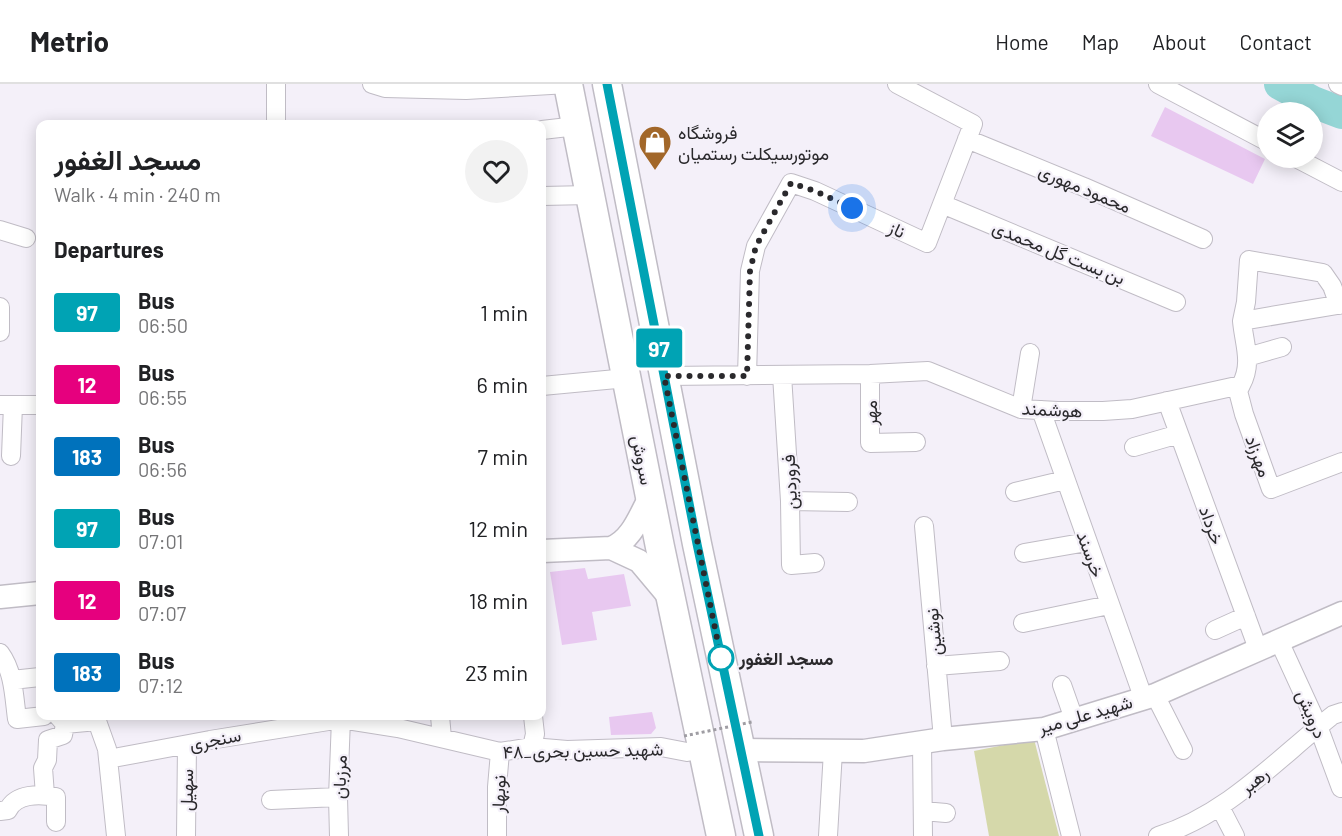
<!DOCTYPE html>
<html lang="en">
<head>
<meta charset="utf-8">
<style>
	body { margin:0; font-family:Barlow,Vazirmatn,sans-serif; background:#f2f2f2; color:#202124; height:100vh; display:flex; flex-direction:column; font-size:22px; white-space:nowrap }
	* { box-sizing:border-box; margin:0 }
	p { font-size:20px; color:#757577 }
	.icon { flex:none; width:33px; height:33px; fill:none; stroke:currentColor; stroke-width:2; stroke-linecap:round; stroke-linejoin:round }
	.map { position:relative; flex:1; overflow:hidden }
	.details { position:absolute; left:36px; top:36px; width:510px; height:600px; display:flex; flex-direction:column; background:#fff; border-radius:12px; box-shadow:0 3px 15px #0003 }
	.details>* { flex:none }
	.badge { padding:0 12px; border-radius:4px; font-size:21px; line-height:39px }
	.fabs { position:absolute; left:1257px; top:18px; display:grid; gap:12px }
	.fabs a { display:grid; place-items:center; width:66px; height:66px; border-radius:50%; background:#fff; box-shadow:0 3px 15px #0003; font-size:30px }
	.you { position:absolute; width:30px; height:30px; margin:-15px; border:4px solid #fff; border-radius:50%; background:#1a73e8; box-shadow:0 0 0 9px #1a73e833 }
	.map>.badge { position:absolute; translate:-50% -50%; box-shadow:0 0 0 3px #fff }
	h2 { padding:0 18px; font-size:22px; line-height:54px }
	.round { display:grid; place-items:center; flex:none; width:63px; height:63px; border-radius:32px; background:#f2f2f2 }
	.head { display:flex; align-items:center; justify-content:space-between; height:102px; padding:0 18px }
	h1 { font-size:28px; font-weight:700; line-height:45px }
	ul { padding:0; list-style:none }
	li { display:flex; align-items:center; gap:18px; height:72px; padding:0 18px }
	li div { flex:1 }
	li b { display:block; font-size:22px }
	li em { font-style:normal }
	li .badge { min-width:66px; font-weight:700; text-align:center }
	header { display:flex; align-items:center; gap:36px; box-sizing:border-box; height:84px; padding:0 30px; background:#fff; border-bottom:2px solid #e0e0e0 }
	header strong { font-size:28px }
	nav { display:flex; gap:33px; margin-inline-start:auto; font-size:21px }
	.map>svg:first-child { display:block }
	.green { fill:#d5d8aa }
	.lines { fill:none; stroke-linecap:round; stroke-linejoin:round }
	.river { stroke:#95d6d6; stroke-width:32 }
	.building { fill:#e8c8f0 }
	.minor-casing { stroke:#c0bcc5; stroke-width:20 }
	.tertiary-casing { stroke:#c0bcc5; stroke-width:25 }
	.primary-casing { stroke:#c0bcc5; stroke-width:31 }
	.minor { stroke:#fff; stroke-width:18 }
	.tertiary { stroke:#fff; stroke-width:22 }
	.primary { stroke:#fff; stroke-width:28 }
	.path-bridge { stroke:#9f9da3; stroke-width:3; stroke-dasharray:3 3; stroke-linecap:butt }
	.line-casing { stroke:#fff; stroke-width:14 }
	.line { stroke:#00a3b4; stroke-width:9 }
	.walk { stroke:#2a292c; stroke-width:6; stroke-dasharray:0 10.8 }
	.stop-dot { fill:#fff; stroke:#00a3b4; stroke-width:3 }
	.labels { text-anchor:middle; dominant-baseline:central; stroke-width:4.5; stroke-linejoin:round; paint-order:stroke }
	.poi-label { font-size:18px; fill:#2a292c; stroke:#f4f0f9; text-anchor:start }
	.street-label { font-size:18px; fill:#2a292c; stroke:#f4f0f9 }
	.stop-label { font-size:18px; font-weight:bold; fill:#2a292c; stroke:#f4f0f9; text-anchor:start }
</style>
</head>
<body>
<header>
<strong>Metrio</strong>
<nav><a>Home</a><a>Map</a><a>About</a><a>Contact</a></nav>
</header>
<div class="map">
<svg width="1342" height="752" viewBox="0 0 1342 752">
	<rect width="100%" height="100%" fill="#f4f0f9"/>
	<path class="green" d="M1034 655 1059 752H989L974 667Z"/>
	<g class="lines">
		<path class="river" d="M1280 0 1313 18 1342 29"/>
	</g>
	<path class="building" d="M1165 23 1265 75 1253 100 1151 52Z
		M585 484 588 495 624 490 631 522 592 528 597 556 562 561 550 488Z
		M652 628 656 644 651 650 611 651 609 633Z"/>
	<g class="lines">
		<defs>
			<path id="minor" d="M372 0 385 4 466 6 568 0
				M1158 0 1268 58
				M1338 0 1342 2
				M276 40V0
				M542 46 577 42
				M967 55 1084 103 1203 155
				M1296 74 1342 98
				M542 112 590 111
				M942 120 1176 218
				M0 146 26 154
				M0 223V248
				M1242 237 1246 218 1249 176 1323 189 1332 202 1339 221
				M1247 273 1282 263
				M870 290V359L916 358
				M782 291 790 417 791 481 815 479
				M664 292 870 290 928 287 1021 325 1058 327H1103L1132 325 1241 301C1253 279 1244 260 1242 237L1342 220
				M747 292 750 187 756 162 791 99 815 107 927 159 973 40 897 0
				M1241 301 1238 307 1244 330 1271 405 1342 378
				M542 302 627 294
				M1167 317 1258 565
				M0 321H40
				M1021 325 1030 269
				M1041 326 1143 613
				M1134 363 1179 350
				M11 372 13 321
				M1015 408 1065 396
				M790 417 848 418
				M924 442 943 655
				M1024 469 1087 458
				M1023 539 1109 521
				M1215 546 1246 532
				M1279 557 1318 642 1341 704
				M0 569C14 588 14 613 17 635L44 632
				M936 582 1000 577
				M12 596 40 593
				M1062 601 1074 635
				M1155 611 1183 666
				M58 632 65 640 97 637 107 665 116 752
				M440 632 442 654
				M1044 645 1071 752
				M922 658 923 752
				M532 663 535 650 533 632
				M108 675 210 656 341 635 398 644 500 668 532 663 567 666 661 663 687 668 703 665
				M45 711 43 684 47 676 48 656 63 651 65 640
				M271 716 338 713
				M1220 723 1235 752
				M0 727 8 726C16 709 40 710 56 713V738
				M923 727 946 729
				M186 752 187 661
				M339 752 338 713 341 635
				M497 752V703L500 668
				M828 752 833 667
				M1158 752C1227 731 1277 675 1333 631L1342 628"/>
			<path id="tertiary" d="M611 464 639 477 670 514
				M542 467 611 464C632 456 640 431 650 413
				M0 513 40 509
				M740 666 864 667 943 655 1044 645 1155 611 1342 529"/>
			<path id="primary" d="M568 0 660 463 721 752
				M607 0 697 460 759 752"/>
		</defs>
		<use href="#minor" class="minor-casing"/>
		<use href="#tertiary" class="tertiary-casing"/>
		<use href="#primary" class="primary-casing"/>
		<use href="#minor" class="minor"/>
		<use href="#tertiary" class="tertiary"/>
		<use href="#primary" class="primary"/>
		<path class="path-bridge" d="M684 652 752 638"/>
	</g>
	<g class="lines">
		<defs>
			<path id="line" d="M607 0 697 460 759 752"/>
		</defs>
		<use href="#line" class="line-casing"/>
		<use href="#line" class="line"/>
		<path class="walk" d="M721 574 664 292H747L750 187 756 162 791 99 815 107 852 124"/>
	</g>
	<defs>
		<symbol id="shop-pin" viewBox="-11 -11 22 30"><path d="M0 17L-7.5 6A9.5 9.5 0 1 1 7.5 6Z" fill="#a26729" stroke="#f4f0f9"/><path d="M-5-2.5h2.3a2.7 3.5 0 0 1 5.4 0H5L5.5 6h-11ZM-1.5-2.5h3a1.5 2.3 0 0 0-3 0Z" fill="#fff"/></symbol>
	</defs>
	<g fill-rule="evenodd">
		<use href="#shop-pin" x="636" y="39" width="38" height="52"/>
	</g>
	<circle class="stop-dot" cx="721" cy="574" r="12"/>
	<g class="labels">
		<g class="poi-label">
			<text x="678" y="48">فروشگاه<tspan x="678" dy="21">موتورسیکلت رستمیان</tspan></text>
		</g>
		<g class="street-label">
			<text transform="translate(1085 104) rotate(23)">محمود مهوری</text>
			<text transform="translate(897 145) rotate(25)">ناز</text>
			<text transform="translate(1059 168) rotate(22)">بن بست گل محمدی</text>
			<text transform="translate(1052 325) rotate(3)">هوشمند</text>
			<text transform="translate(870 329) rotate(-91)">مهر</text>
			<text transform="translate(1259 372) rotate(70)">مهرزاد</text>
			<text transform="translate(643 376) rotate(79)">سروش</text>
			<text transform="translate(789 398) rotate(-93)">فروردین</text>
			<text transform="translate(1212 441) rotate(70)">خرداد</text>
			<text transform="translate(1091 470) rotate(70)">خرسند</text>
			<text transform="translate(933 548) rotate(-95)">نوشین</text>
			<text transform="translate(1085 630) rotate(-16)">شهید علی میر</text>
			<text transform="translate(1312 630) rotate(67)">درویش</text>
			<text transform="translate(215 655) rotate(-11)">سنجری</text>
			<text transform="translate(583 666) rotate(-1)">۴۸_شهید حسین بحری</text>
			<text transform="translate(339 693) rotate(-88)">مرزبان</text>
			<text transform="translate(1254 696) rotate(-39)">رهبر</text>
			<text transform="translate(186 706) rotate(-89)">سهیل</text>
			<text transform="translate(498 710) rotate(-88)">نوبهار</text>
		</g>
		<g class="stop-label">
			<text x="739" y="574">مسجد الغفور</text>
		</g>
	</g>
</svg>
<div class="fabs">
<a><svg class="icon" aria-label="layers" viewBox="0 0 24 24"><path d="M12 4l9 5-9 5-9-5zM3 14l9 5 9-5"/></svg></a>
</div>
<div class="you" style="left:852px;top:124px"></div>
<b class="badge" style="left:659px;top:264px;background:#00a3b4;color:#fff">97</b>
<section class="details">
<div class="head"><div><h1>مسجد الغفور</h1><p>Walk · 4 min · 240 m</p></div><a class="round"><svg class="icon" aria-label="heart" viewBox="0 0 24 24"><path d="M12 20l-8-8c-3-5 5-10 8-4 3-6 11-1 8 4z"/></svg></a></div>
<h2>Departures</h2>
<ul>
<li><span class="badge" style="background:#00a3b4;color:#fff">97</span><div><b>Bus</b><p>06:50</p></div><em>1 min</em></li>
<li><span class="badge" style="background:#e6007e;color:#fff">12</span><div><b>Bus</b><p>06:55</p></div><em>6 min</em></li>
<li><span class="badge" style="background:#0072bc;color:#fff">183</span><div><b>Bus</b><p>06:56</p></div><em>7 min</em></li>
<li><span class="badge" style="background:#00a3b4;color:#fff">97</span><div><b>Bus</b><p>07:01</p></div><em>12 min</em></li>
<li><span class="badge" style="background:#e6007e;color:#fff">12</span><div><b>Bus</b><p>07:07</p></div><em>18 min</em></li>
<li><span class="badge" style="background:#0072bc;color:#fff">183</span><div><b>Bus</b><p>07:12</p></div><em>23 min</em></li>
</ul>
</section>
</div>
</body>
</html>
